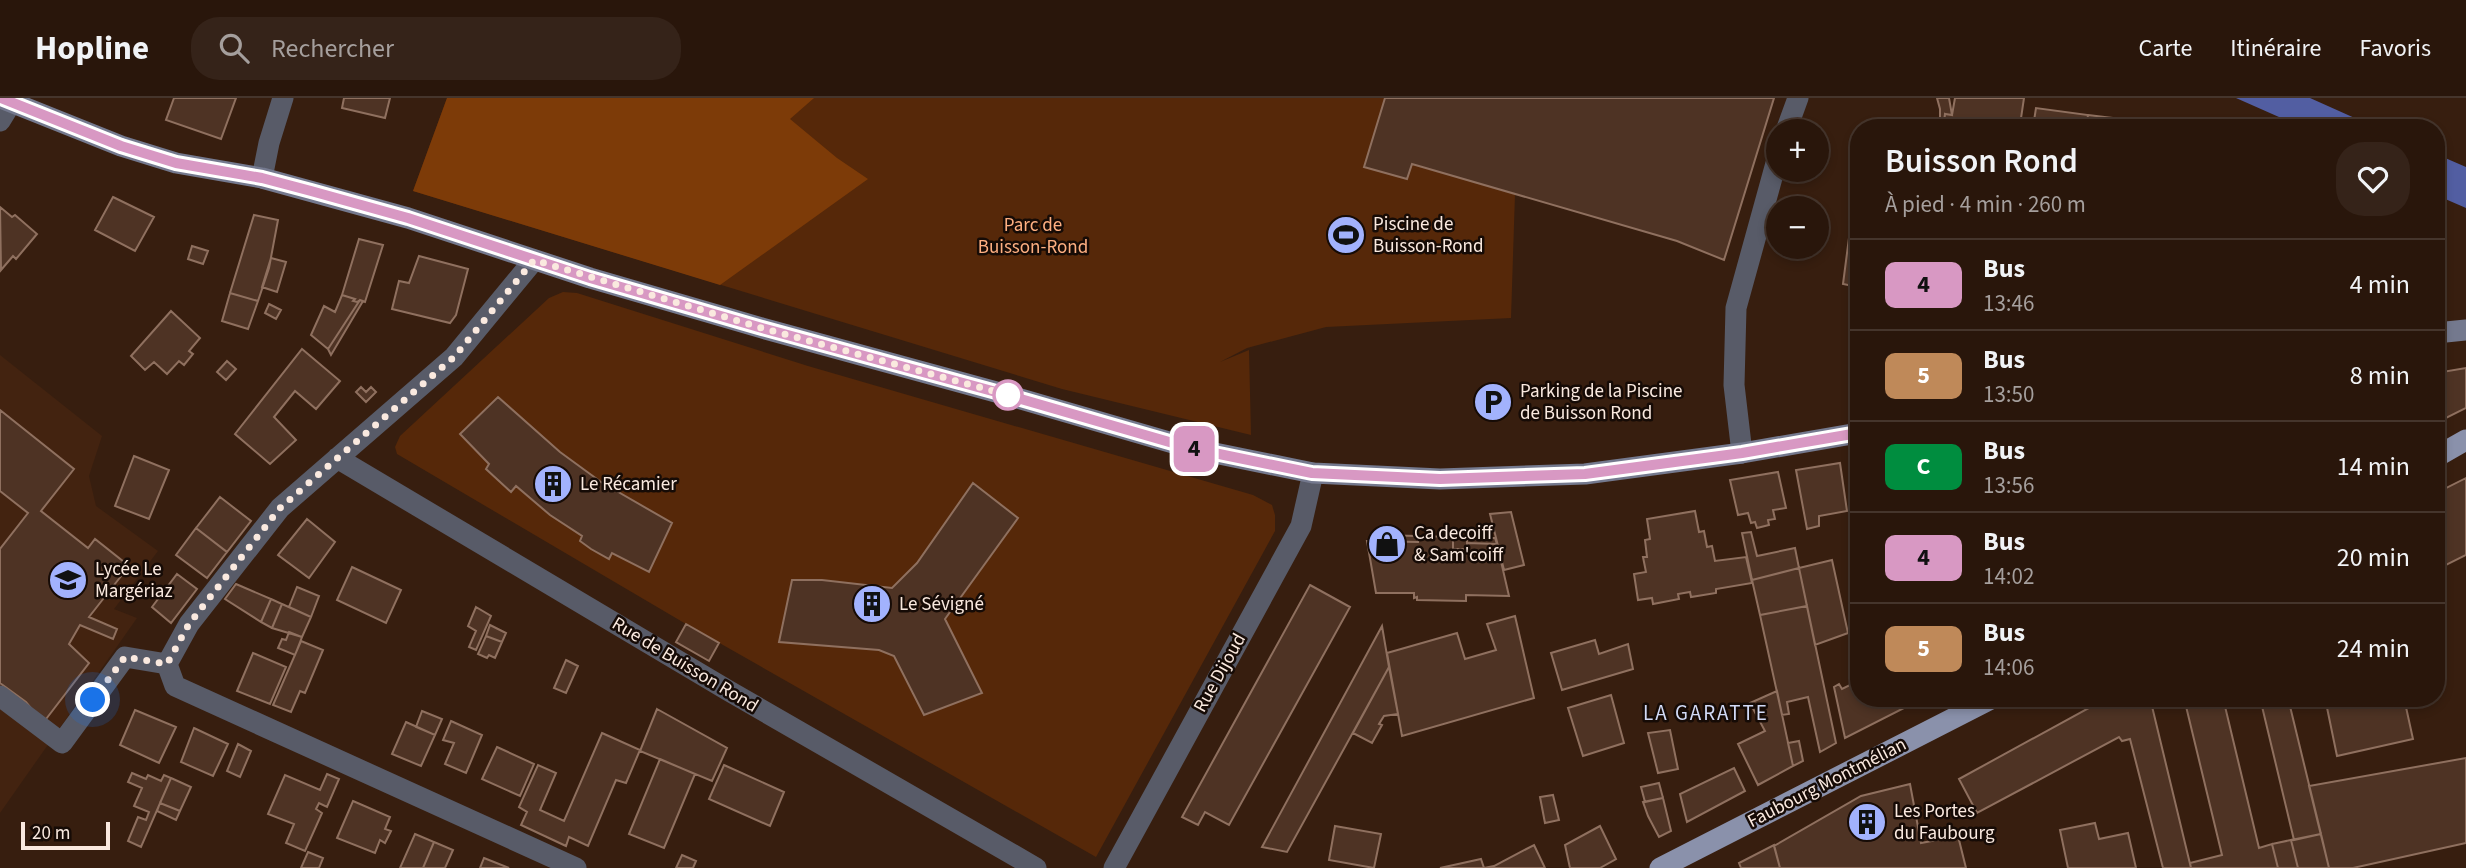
<!DOCTYPE html>
<html lang="fr">
<head>
<meta charset="utf-8">
<style>
	body { margin:0; font-family:"Source Sans 3",sans-serif; background:#352319; color:#f1f3f6; height:100vh; display:flex; flex-direction:column; font-size:26px; white-space:nowrap }
	* { box-sizing:border-box; margin:0 }
	p { font-size:23px; color:#a59f9d }
	.icon { flex:none; width:38px; height:38px; fill:none; stroke:currentColor; stroke-width:2; stroke-linecap:round; stroke-linejoin:round }
	.map { position:relative; flex:1; overflow:hidden }
	.panel { position:absolute; left:1850px; top:21px; width:595px; height:588px; display:flex; flex-direction:column; background:#29160b; border-radius:28px; box-shadow:0 4px 10px #0003,0 0 0 2px #45352c }
	.panel>* { flex:none }
	.badge { padding:0 14px; border-radius:10px; font-size:24px; line-height:46px }
	.buttons { position:absolute; left:1766px; top:21px; display:grid; gap:14px }
	.buttons a { display:grid; place-items:center; width:63px; height:63px; border-radius:50%; background:#29160b; box-shadow:0 4px 10px #0003,0 0 0 2px #45352c; font-size:35px }
	.scale { position:absolute; left:21px; bottom:18px; width:89px; box-sizing:border-box; padding-left:7px; border:4px solid #fae9df; border-top:0; font-size:19px; line-height:24px; white-space:nowrap; color:#fae9df; -webkit-text-stroke:5px #160b06; paint-order:stroke }
	.you { position:absolute; width:35px; height:35px; margin:-18px; border:5px solid #fff; border-radius:50%; background:#1a73e8; box-shadow:0 0 0 10px #1a73e833 }
	.map>.badge { position:absolute; translate:-50% -50%; box-shadow:0 0 0 4px #fff }
	.round { display:grid; place-items:center; flex:none; width:74px; height:74px; border-radius:28px; background:#352319 }
	.head { display:flex; align-items:center; justify-content:space-between; height:119px; padding:0 35px }
	h1 { font-size:33px; font-weight:600; line-height:52px }
	ul { padding:0; list-style:none }
	li { display:flex; align-items:center; gap:21px; height:91px; padding:0 35px; border-top:2px solid #45352c }
	li div { flex:1 }
	li b { display:block; font-size:26px }
	li em { font-style:normal }
	li .badge { min-width:77px; font-weight:700; text-align:center }
	header { display:flex; align-items:center; gap:42px; box-sizing:border-box; height:98px; padding:0 35px; background:#29160b; border-bottom:2px solid #45352c }
	header strong { font-size:33px }
	nav { display:flex; gap:38px; margin-inline-start:auto; font-size:24px }
	.search { width:490px; height:63px; background:#352319; display:flex; align-items:center; gap:18px; box-sizing:border-box; padding:0 24px; border-radius:28px; color:#a59f9d; font-size:26px }
	.map>svg:first-child { display:block }
	.built { fill:#432310 }
	.green { fill:#562809 }
	.forest { fill:#7d3b08 }
	.water { fill:#525ea2 }
	.building { fill:#4e3324; stroke:#8f705f; stroke-width:2 }
	.lines { fill:none; stroke-linecap:round; stroke-linejoin:round }
	.street { stroke:#585b68; stroke-width:21 }
	.secondary { stroke:#74798e; stroke-width:21 }
	.primary { stroke:#8a91ab; stroke-width:21 }
	.line-casing { stroke:#fff; stroke-width:16 }
	.line { stroke:#d898c3; stroke-width:10 }
	.walk { stroke:#fae9df; stroke-width:7; stroke-dasharray:0 12.6 }
	.stop-dot { fill:#fff; stroke:#d898c3; stroke-width:3.5 }
	.labels { text-anchor:middle; dominant-baseline:central; stroke-width:5; stroke-linejoin:round; paint-order:stroke }
	.poi-label { font-size:19px; fill:#fae9df; stroke:#160b06; text-anchor:start }
	.park-label { font-size:19px; fill:#feaf81; stroke:#160b06 }
	.street-label { font-size:19px; fill:#fae9df; stroke:#160b06 }
	.neighbourhood-label { font-size:21px; letter-spacing:2px; fill:#d2daf6; stroke:#160b06 }
</style>
</head>
<body>
<header>
<strong>Hopline</strong>
<div class="search"><svg class="icon" aria-label="search" viewBox="0 0 24 24"><circle cx="10" cy="10" r="6"/><path d="M15 15l6 6"/></svg>Rechercher</div>
<nav><a>Carte</a><a>Itinéraire</a><a>Favoris</a></nav>
</header>
<div class="map">
<svg width="2466" height="770" viewBox="0 0 2466 770">
	<rect width="100%" height="100%" fill="#371e0f"/>
	<path class="built" d="M0 257 102 338 89 378 96 408 158 453 114 511 137 520 0 715Z"/>
	<path class="green" d="M447 0H1774L1724 162 1677 143 1515 96 1511 220 1326 229 1247 250 1220 264 1249 252 1251 337 1062 291 413 93Z
		M563 194 577 195 808 268 1253 397 1272 407 1275 417V433L1096 759 686 526 397 356 395 349 400 338 549 200Z"/>
	<path class="forest" d="M447 0H814L790 21 837 60 868 81 720 187 413 93Z"/>
	<path class="water" d="M2236 0H2310L2377 30H2304Z
		M2436 56 2466 69V110L2436 97Z"/>
	<path class="building" d="M174 0H236L221 41 166 22Z
		M344 0H390L385 20 342 10Z
		M1385 0H1774L1724 162 1677 143 1412 66 1407 81 1364 69Z
		M1937 0H1949L1952 17 1945 16 1944 26 1940 27V11Z
		M1955 0H2024L2020 27 2033 29 2036 10 2088 17 2086 30H1943L1945 16 1952 17Z
		M2088 17 2196 30H2086Z
		M113 99 154 119 135 153 95 132Z
		M0 109 12 119 15 117 37 136 16 161 13 158 1 172Z
		M254 117 278 122 269 170 258 203 230 195Z
		M1850 132 1858 133V189L1843 186Z
		M359 141 383 147 365 204 360 202 357 204 353 203 355 201 342 197Z
		M192 148 208 153 203 166 188 161Z
		M419 158 468 171 456 217 450 225 392 211 399 183 409 185Z
		M271 160 286 164 277 194 262 189Z
		M230 195 258 203 248 231 222 223Z
		M342 197 355 201 353 203 357 204 360 202 328 251 311 237 324 208 335 214Z
		M360 202 363 203 331 257 328 251Z
		M269 206 281 212 276 221 265 215Z
		M171 213 200 240 189 253 193 256 184 267 179 263 167 276 154 264 145 272 131 258Z
		M302 251 340 283 316 311 295 293 274 319 296 342 270 366 235 336Z
		M227 263 236 271 226 282 217 274Z
		M2466 270V310L2446 320 2436 300V275Z
		M361 289 366 294 371 289 376 294 366 304 356 294Z
		M498 299 560 354 601 384 672 425 649 474 612 455 609 461 591 451 580 443 582 438 550 417 516 388 511 394 486 371 489 366 460 336Z
		M2436 300 2446 320 2436 325Z
		M0 312 74 371 41 413 88 450 95 441 129 468 89 519 117 531 113 541 80 527 69 546 89 565 43 625 26 604 0 585V451L28 415 0 393Z
		M134 358 169 372 149 421 115 408Z
		M1840 365 1847 413 1819 418V428L1807 431 1796 372Z
		M1778 374 1786 410 1773 412 1775 421 1768 422 1769 427 1757 430 1755 424 1751 425 1748 415 1738 417 1730 382Z
		M2466 380V457L2436 472V395Z
		M973 385 1018 420 945 521 982 595 924 617 894 558 879 552 779 544 792 482H822L892 490 917 465Z
		M220 399 251 423 227 454 196 430Z
		M1695 413 1699 434 1704 433 1707 449 1712 448 1715 463 1746 459 1752 485 1716 491V495L1691 499 1690 494 1678 496 1679 501 1653 506 1652 500 1638 502 1634 476 1646 474 1643 459H1647L1645 442 1650 441 1647 421Z
		M1511 414 1524 467 1504 472 1490 416Z
		M307 421 335 444 309 480 278 457Z
		M1858 422V455L1852 424Z
		M196 430 227 454 207 480 176 457Z
		M1751 434 1757 458 1795 450 1799 470 1752 482 1742 435Z
		M1375 437 1418 438V444L1375 443Z
		M1418 438 1453 439V451H1467V445L1497 446 1509 498 1466 497V503L1417 502V499L1414 500V495H1376L1367 443 1418 444Z
		M1453 439 1467 440V451H1453Z
		M1467 440H1495L1497 446 1467 445Z
		M1832 462 1848 535 1815 547 1799 470Z
		M352 469 401 492 386 525 337 502Z
		M1799 470 1807 508 1760 517 1752 482Z
		M177 476 197 491 171 525 152 509Z
		M236 486 271 501 261 524 225 501Z
		M1310 487 1350 509 1229 727 1205 714 1198 727 1182 719Z
		M297 489 319 498 311 519 289 509Z
		M271 501 282 506 272 530 261 524Z
		M282 506 311 519 302 539 272 530Z
		M1807 508 1836 645 1820 654 1808 599 1787 604 1789 616 1782 617 1760 517Z
		M476 509 491 518 476 552 469 549 476 533 468 528Z
		M1515 518 1534 600 1402 638 1387 555 1457 535 1465 561 1496 552 1487 526Z
		M686 526 719 545 709 563 676 544Z
		M490 527 506 535 502 544 486 538Z
		M1382 528 1389 569 1287 754 1262 749Z
		M289 534 302 539 295 557 278 550 282 541 286 542Z
		M486 538 502 544 495 560 489 557 487 560 478 556Z
		M1595 542 1599 556 1628 546 1633 571 1562 592 1551 555Z
		M301 543 323 552 305 595 300 593 291 614 273 607Z
		M253 555 286 569 270 606 237 593Z
		M566 562 578 568 566 595 554 590Z
		M1389 569 1398 616 1384 618 1379 626 1382 627 1372 645 1353 635Z
		M1858 583V600H1908L1910 607 1845 640 1834 589 1839 586 1842 591Z
		M1777 593 1793 668 1758 687 1738 646 1765 633 1750 605Z
		M1611 597 1624 645 1583 658 1568 610Z
		M2107 600H2150L2191 770H2163L2130 641 2122 643 2119 639 1977 715 1959 681Z
		M2184 600H2223L2259 750 2272 746 2278 770H2191L2190 765 2222 757Z
		M2260 600H2288L2321 736 2294 742Z
		M2325 600H2404L2413 641 2337 658Z
		M657 611 727 650 712 683 640 653Z
		M135 612 176 629 159 665 120 647Z
		M422 613 442 621 435 637 416 629Z
		M451 623 482 637 466 675 445 666 454 645 443 642Z
		M406 624 435 637 421 668 392 656Z
		M194 630 228 646 213 678 181 664Z
		M1670 632 1678 671 1658 675 1648 635Z
		M602 635 640 652 626 685 616 682 588 748 569 739 566 748 521 727 527 714 519 709 538 667 556 675 540 712 564 723Z
		M1799 643 1803 663 1793 668 1788 645Z
		M238 646 251 653 240 679 227 673Z
		M497 649 534 666 520 698 482 681Z
		M2466 660V745L2353 770H2329L2309 688Z
		M660 661 695 676 664 750 629 736Z
		M724 667 784 694 770 728 709 701Z
		M1734 670 1745 693 1687 724 1680 696Z
		M132 675 146 681 148 677 161 683 164 677 171 680 141 749 128 743 138 719 146 722 149 714 134 708 142 690 128 684Z
		M327 676 339 681 327 709 319 705 316 711 322 715 305 753 286 745 294 726 268 716 285 677 320 692Z
		M171 680 191 689 180 713 160 705Z
		M1659 685 1663 700 1645 704 1641 689Z
		M1910 686 1921 745 1958 738 1966 770H1780L1774 748 1861 698Z
		M1553 697 1559 722 1545 725 1540 699Z
		M1663 700 1671 733 1659 739 1648 718 1643 704Z
		M353 703 390 719 385 731 391 733 385 745 380 742 375 755 337 740Z
		M160 705 180 713 176 722 157 713Z
		M2095 725 2099 741 2128 735 2136 770H2068L2060 732Z
		M1335 728 1381 736 1374 770 1329 762Z
		M1600 728 1616 761 1600 770H1570L1565 747Z
		M415 736 434 744 423 770H400Z
		M2321 736 2329 770H2298L2291 742Z
		M2291 742 2298 770H2278L2272 746Z
		M434 744 453 752 445 770H423Z
		M1534 747 1545 770H1494V768Z
		M1774 747 1780 770H1741L1739 765Z
		M308 754 323 760 319 770H301Z
		M682 757 696 763 693 770H676Z
		M484 760 509 770H480Z
		M1481 761 1484 770 1494 768V770H1440Z"/>
	<g class="lines">
		<path class="street" d="M0 23 11 5
			M1786 33 1798 0
			M262 80 269 45 283 0
			M534 162 454 259 280 410 189 526 167 566 175 588 576 770
			M1742 355 1734 287 1736 210 1778 58
			M337 360 729 593 1036 770
			M0 598 62 645 125 559 167 566
			M1114 770 1301 428 1313 375"/>
		<path class="secondary" d="M1 0 121 48 176 65 262 80 408 120 590 180 762 230 1007 297 1190 350 1313 375 1440 381 1585 376 1742 355 1858 335
			M2436 235 2466 232"/>
		<path class="primary" d="M2436 359 2466 342
			M1660 770 1993 600"/>
	</g>
	<g class="lines">
		<defs>
			<path id="line" d="M1 0 121 48 176 65 262 80 311 93 408 120 590 180 762 230 1007 297 1190 350 1312 375 1440 381 1585 376 1742 355 1858 335"/>
		</defs>
		<use href="#line" class="line-casing"/>
		<use href="#line" class="line"/>
		<path class="walk" d="M93 602 125 559 167 566 189 526 280 410 454 259 534 162 762 230 1008 297"/>
	</g>
	<defs>
		<symbol id="stadium-disc" viewBox="-11 -11 22 22"><circle r="9.5" fill="#a2b2fd" stroke="#160b06"/><path d="M0-5a6.5 5 0 1 0 0 10a6.5 5 0 1 0 0-10ZM-3.5-1.8h7v3.6h-7Z" fill="#111"/></symbol>
		<symbol id="parking-disc" viewBox="-11 -11 22 22"><circle r="9.5" fill="#a2b2fd" stroke="#160b06"/><path d="M-3.5-5.5H1a3.5 3.5 0 0 1 0 7H-1V5.5H-3.5ZM-1-3.4V-.6H.8a1.4 1.4 0 0 0 0-2.8Z" fill="#111"/></symbol>
		<symbol id="building-disc" viewBox="-11 -11 22 22"><circle r="9.5" fill="#a2b2fd" stroke="#160b06"/><path d="M-4-6H4V6H1V3H-1V6H-4ZM-2.5-4.3h1.7v1.8h-1.7ZM.8-4.3h1.7v1.8H.8ZM-2.5-1h1.7V.8h-1.7ZM.8-1h1.7V.8H.8Z" fill="#111"/></symbol>
		<symbol id="shop-disc" viewBox="-11 -11 22 22"><circle r="9.5" fill="#a2b2fd" stroke="#160b06"/><path d="M-5-2.5h2.3a2.7 3.5 0 0 1 5.4 0H5L5.5 6h-11ZM-1.5-2.5h3a1.5 2.3 0 0 0-3 0Z" fill="#111"/></symbol>
		<symbol id="school-disc" viewBox="-11 -11 22 22"><circle r="9.5" fill="#a2b2fd" stroke="#160b06"/><path d="M0-5L7-2L0 1L-7-2ZM-4 1L0 2.5L4 1V4Q0 6-4 4Z" fill="#111"/></symbol>
	</defs>
	<g fill-rule="evenodd">
		<use href="#stadium-disc" x="1324" y="115" width="44" height="44"/>
		<use href="#parking-disc" x="1471" y="282" width="44" height="44"/>
		<use href="#building-disc" x="531" y="364" width="44" height="44"/>
		<use href="#shop-disc" x="1365" y="424" width="44" height="44"/>
		<use href="#school-disc" x="46" y="460" width="44" height="44"/>
		<use href="#building-disc" x="850" y="484" width="44" height="44"/>
		<use href="#building-disc" x="1845" y="702" width="44" height="44"/>
	</g>
	<circle class="stop-dot" cx="1008" cy="297" r="14"/>
	<g class="labels">
		<g class="poi-label">
			<text x="1373" y="126">Piscine de<tspan x="1373" dy="22">Buisson-Rond</tspan></text>
			<text x="1520" y="293">Parking de la Piscine<tspan x="1520" dy="22">de Buisson Rond</tspan></text>
			<text x="580" y="386">Le Récamier</text>
			<text x="1414" y="435">Ca decoiff<tspan x="1414" dy="22">&amp; Sam'coiff</tspan></text>
			<text x="95" y="471">Lycée Le<tspan x="95" dy="22">Margériaz</tspan></text>
			<text x="899" y="506">Le Sévigné</text>
			<text x="1894" y="713">Les Portes<tspan x="1894" dy="22">du Faubourg</tspan></text>
		</g>
		<g class="park-label">
			<text x="1033" y="127">Parc de<tspan x="1033" dy="22">Buisson-Rond</tspan></text>
		</g>
		<g class="street-label">
			<text transform="translate(685 567) rotate(31)">Rue de Buisson Rond</text>
			<text transform="translate(1220 575) rotate(-61)">Rue Dijoud</text>
			<text transform="translate(1827 685) rotate(-27)">Faubourg Montmélian</text>
		</g>
		<g class="neighbourhood-label">
			<text x="1706" y="615">LA GARATTE</text>
		</g>
	</g>
</svg>
<div class="buttons">
<a>+</a>
<a>−</a>
</div>
<div class="scale">20 m</div>
<div class="you" style="left:93px;top:602px"></div>
<b class="badge" style="left:1194px;top:351px;background:#d898c3;color:#111">4</b>
<section class="panel">
<div class="head"><div><h1>Buisson Rond</h1><p>À pied · 4 min · 260 m</p></div><a class="round"><svg class="icon" aria-label="heart" viewBox="0 0 24 24"><path d="M12 20l-8-8c-3-5 5-10 8-4 3-6 11-1 8 4z"/></svg></a></div>
<ul>
<li><span class="badge" style="background:#d898c3;color:#111">4</span><div><b>Bus</b><p>13:46</p></div><em>4 min</em></li>
<li><span class="badge" style="background:#bf8959;color:#fff">5</span><div><b>Bus</b><p>13:50</p></div><em>8 min</em></li>
<li><span class="badge" style="background:#008d3f;color:#fff">C</span><div><b>Bus</b><p>13:56</p></div><em>14 min</em></li>
<li><span class="badge" style="background:#d898c3;color:#111">4</span><div><b>Bus</b><p>14:02</p></div><em>20 min</em></li>
<li><span class="badge" style="background:#bf8959;color:#fff">5</span><div><b>Bus</b><p>14:06</p></div><em>24 min</em></li>
</ul>
</section>
</div>
</body>
</html>
